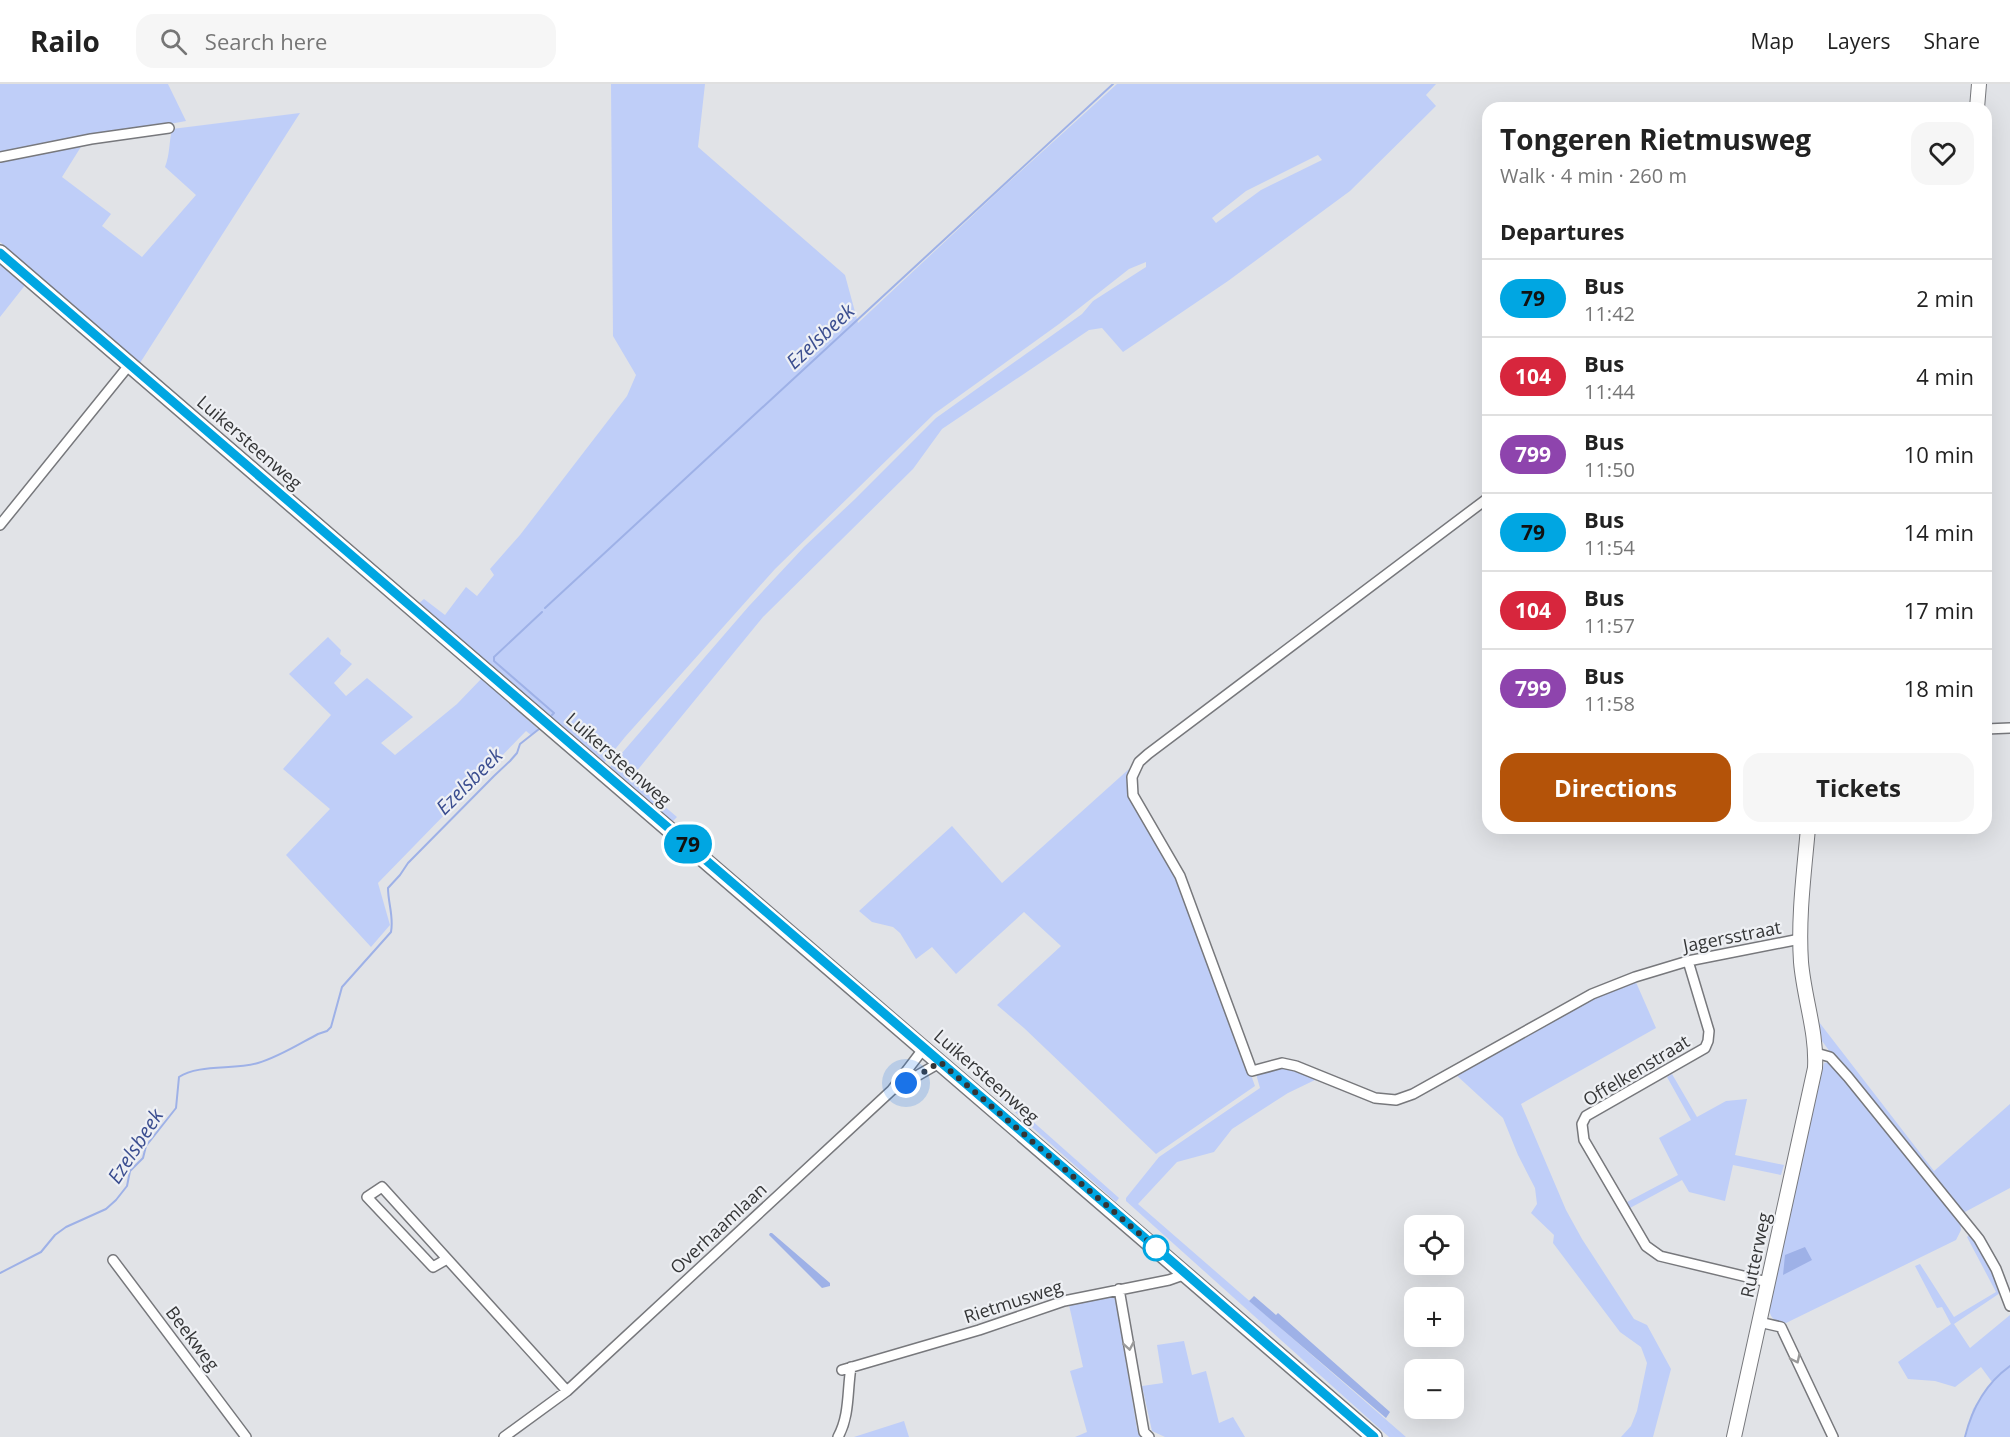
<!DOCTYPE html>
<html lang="en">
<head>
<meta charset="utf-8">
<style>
	body { margin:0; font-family:"Open Sans",sans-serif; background:#f6f6f6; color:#222; height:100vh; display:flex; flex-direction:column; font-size:22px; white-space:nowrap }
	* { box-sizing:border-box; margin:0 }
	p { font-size:20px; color:#767676 }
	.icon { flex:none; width:33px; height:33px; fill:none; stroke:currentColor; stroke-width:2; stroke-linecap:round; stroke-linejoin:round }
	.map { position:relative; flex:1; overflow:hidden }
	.panel { position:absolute; left:1482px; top:18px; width:510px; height:732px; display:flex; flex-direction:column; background:#fff; border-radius:18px; box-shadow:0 6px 24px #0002 }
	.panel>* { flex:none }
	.badge { padding:0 12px; border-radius:20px; font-size:21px; line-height:39px }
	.tools { position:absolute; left:1404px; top:1131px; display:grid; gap:12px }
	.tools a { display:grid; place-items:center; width:60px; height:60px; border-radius:12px; background:#fff; box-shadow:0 6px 24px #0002; font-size:30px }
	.you { position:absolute; width:30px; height:30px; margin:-15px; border:4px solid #fff; border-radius:50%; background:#1a73e8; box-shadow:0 0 0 9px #1a73e833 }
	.map>.badge { position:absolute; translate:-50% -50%; box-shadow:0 0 0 3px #fff }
	h2 { padding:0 18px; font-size:22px; line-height:54px }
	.round { display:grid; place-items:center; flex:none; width:63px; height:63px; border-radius:18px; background:#f6f6f6 }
	.summary { display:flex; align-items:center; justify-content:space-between; height:102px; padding:0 18px }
	h1 { font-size:28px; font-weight:700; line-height:45px }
	.button { display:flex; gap:12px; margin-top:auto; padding:12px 18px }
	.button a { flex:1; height:69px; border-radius:18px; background:#b45309; color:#fff; font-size:24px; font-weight:700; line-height:69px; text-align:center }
	.button a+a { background:#f6f6f6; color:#222 }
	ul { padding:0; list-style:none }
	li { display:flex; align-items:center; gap:18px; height:78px; padding:0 18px; border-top:2px solid #e0e0e0 }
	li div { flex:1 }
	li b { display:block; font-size:22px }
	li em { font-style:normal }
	li .badge { min-width:66px; font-weight:700; text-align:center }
	header { display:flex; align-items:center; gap:36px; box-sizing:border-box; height:84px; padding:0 30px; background:#fff; border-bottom:2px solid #e0e0e0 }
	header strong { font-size:28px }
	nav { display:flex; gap:33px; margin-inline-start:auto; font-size:21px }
	.search { width:420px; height:54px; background:#f6f6f6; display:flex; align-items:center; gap:15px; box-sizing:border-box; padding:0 21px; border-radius:18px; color:#767676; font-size:22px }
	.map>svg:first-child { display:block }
	.green { fill:#bfcef8; fill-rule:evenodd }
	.water { fill:#9eb1e7 }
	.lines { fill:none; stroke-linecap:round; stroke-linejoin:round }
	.stream { stroke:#9eb1e7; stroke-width:2 }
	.street-casing { stroke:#77787c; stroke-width:12 }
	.secondary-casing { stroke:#77787c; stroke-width:16 }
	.primary-casing { stroke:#77787c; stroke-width:18 }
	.street { stroke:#fff; stroke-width:9 }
	.secondary { stroke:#fff; stroke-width:14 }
	.primary { stroke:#fff; stroke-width:15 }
	.oneway { stroke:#9a9a9a }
	.line-casing { stroke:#fff; stroke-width:14 }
	.line { stroke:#00a6e2; stroke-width:9 }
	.walk { stroke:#343536; stroke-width:6; stroke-dasharray:0 10.8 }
	.stop-dot { fill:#fff; stroke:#00a6e2; stroke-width:3 }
	.labels { text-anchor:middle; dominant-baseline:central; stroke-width:4.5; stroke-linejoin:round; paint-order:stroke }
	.street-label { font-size:18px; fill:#343536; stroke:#eef0f4 }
	.water-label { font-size:20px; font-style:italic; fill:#3b4e90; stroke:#eef0f4 }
</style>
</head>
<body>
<header>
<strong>Railo</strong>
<div class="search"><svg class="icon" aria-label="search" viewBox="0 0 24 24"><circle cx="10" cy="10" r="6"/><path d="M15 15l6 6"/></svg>Search here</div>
<nav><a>Map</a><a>Layers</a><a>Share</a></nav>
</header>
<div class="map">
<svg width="2010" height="1353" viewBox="0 0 2010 1353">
	<rect width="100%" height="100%" fill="#e1e3e7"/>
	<path class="green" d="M0 0H168L186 37 0 71Z
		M611 0H705L698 63 845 191 858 239 1000 106 1117 0H1436L1426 11 1436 22 1350 107 1228 197 1123 268 1102 244 1089 246 942 345 913 385 763 533 631 694 677 733 671 739 609 684 749 522 804 463 855 415 936 334 1082 230 1093 217 1146 183V178L1129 185 1059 240 934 330 775 485 625 653 604 679 477 569 418 520 424 515 445 531 466 503 477 512 494 491 490 485 520 451 627 312 636 291 613 252ZM1318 71 1322 76 1261 106 1216 139 1212 134 1246 107Z
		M300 29 140 279 0 158V76L84 58 62 93 111 130 102 142 142 173 196 111 165 83C170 70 169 58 172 45Z
		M0 178 26 200 0 233Z
		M328 553 341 566 340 570 352 580 334 599 346 612 367 594 413 633 381 659 395 671 457 620 482 594 538 645 531 651 526 647 378 799 390 841 371 863 286 771 330 725 283 685 331 631 289 590Z
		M1129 685 1128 699 1179 794 1255 1002 1156 1070 1024 944 997 921 1061 862 1024 828 956 890 932 863 916 875 900 849 893 843 872 838 859 827 952 742 1002 799Z
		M1635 896 1656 944 1521 1020 1566 1126 1582 1155 1634 1235 1647 1241 1671 1285 1653 1353H1621L1631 1342 1637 1327 1647 1279 1641 1263 1620 1248 1553 1159 1554 1151 1531 1129 1537 1120 1535 1104 1518 1071 1503 1034 1454 989 1595 910Z
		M1819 938 1934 1087 2010 1020V1104L1963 1129 1833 972 1822 957Z
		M1829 978 1874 1029 1960 1134 1961 1146 1956 1156 1786 1239C1771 1238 1768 1231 1770 1217L1824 979Z
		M1281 982 1294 985 1317 995 1288 1009 1232 1045 1214 1068 1177 1078 1138 1120 1406 1353H1389L1126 1117V1114L1159 1073 1260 1004 1256 990Z
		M1672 990 1697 1033 1726 1017 1747 1015 1735 1071 1784 1081 1781 1091 1733 1081 1725 1117 1689 1108 1682 1096 1630 1124 1627 1118 1678 1091 1659 1054 1691 1036 1667 993Z
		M984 994 1119 1114 1116 1118 980 997Z
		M1970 1150 1985 1173 2000 1209 1954 1240 1970 1264 2010 1231V1353H1966L1973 1325 1992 1298 1981 1283 1955 1303 1935 1297 1908 1295 1898 1278 1951 1240 1942 1223 1937 1224 1915 1182 1920 1180 1954 1233 1996 1208 1967 1153Z
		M1115 1211 1137 1345 1141 1353H1075L1087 1348 1070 1287 1083 1283 1069 1221 1093 1214Z
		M1184 1257 1192 1291 1206 1287 1219 1339 1233 1333 1245 1353H1165L1152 1347 1142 1302 1163 1299 1157 1261Z
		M904 1337 909 1353H854Z"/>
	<path class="water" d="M770 1149H772L830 1199V1202L822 1204 769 1151Z
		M1805 1163 1812 1176 1783 1191 1785 1171Z
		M1254 1212 1276 1231 1278 1229 1390 1328 1386 1334 1249 1217Z"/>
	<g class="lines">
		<path class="stream" d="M545 524 1113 0
			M542 528 494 573V577L554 629 552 631
			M0 1189 41 1168 55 1151 66 1143 106 1125 116 1116 127 1102 130 1087 143 1074 146 1062 176 1024 179 993C198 980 235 986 258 979 279 973 299 960 318 950L327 947 331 943 342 903 391 848C394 833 388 819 388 804L400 791 408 779 494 692 510 677 517 669 520 660 539 645
			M1965 1353C1972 1324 1985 1300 2010 1282"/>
		<defs>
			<path id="street" d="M0 73 91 55 169 44
				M1488 414 1148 670 1139 678 1132 693 1133 711 1180 792 1252 987 1282 979 1296 982 1375 1014 1396 1016 1413 1010 1592 910 1635 893 1688 877 1800 855
				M0 441 130 280
				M1986 645 2010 644
				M1688 877 1709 947 1708 957 1705 964 1586 1032 1582 1040 1584 1056 1646 1162 1660 1172 1768 1198
				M1816 969 1830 973 1848 993 1979 1155 1996 1185 2010 1222
				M894 1005 941 978
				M447 1175 433 1183 367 1113 382 1103 567 1307
				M113 1176 246 1353
				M1119 1205 1144 1348 1149 1353
				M1759 1238 1781 1243 1833 1353
				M842 1286 979 1246 1064 1217 1169 1196 1186 1190
				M504 1353 567 1307 892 1006 924 964
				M838 1353C850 1331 847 1307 851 1283"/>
			<path id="secondary" d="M1977 24 1979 0
				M1734 1353 1815 984C1817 948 1804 914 1801 878 1798 834 1804 789 1808 744"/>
			<path id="primary" d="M0 169 1374 1353"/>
		</defs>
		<use href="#street" class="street-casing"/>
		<use href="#secondary" class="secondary-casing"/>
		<use href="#primary" class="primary-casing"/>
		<use href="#street" class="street"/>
		<use href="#secondary" class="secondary"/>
		<use href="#primary" class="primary"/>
	</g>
	<defs><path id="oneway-chevron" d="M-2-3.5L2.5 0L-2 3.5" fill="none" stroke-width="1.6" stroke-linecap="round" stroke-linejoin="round" transform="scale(1.5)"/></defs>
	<g class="oneway">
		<use href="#oneway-chevron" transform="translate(1129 1262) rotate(80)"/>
		<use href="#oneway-chevron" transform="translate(1796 1275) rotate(65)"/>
	</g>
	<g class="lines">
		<defs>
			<path id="line" d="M0 169 1108 1122 1374 1353"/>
		</defs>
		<use href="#line" class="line-casing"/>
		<use href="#line" class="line"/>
		<path class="walk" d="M906 999 940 978 1156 1164"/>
	</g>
	<circle class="stop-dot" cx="1156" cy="1164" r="12"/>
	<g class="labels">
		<g class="street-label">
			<text transform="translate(250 358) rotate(41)">Luikersteenweg</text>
			<text transform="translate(619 675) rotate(41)">Luikersteenweg</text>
			<text transform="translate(1732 852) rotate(-11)">Jagersstraat</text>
			<text transform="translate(1636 986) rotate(-31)">Offelkenstraat</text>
			<text transform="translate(987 992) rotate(41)">Luikersteenweg</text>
			<text transform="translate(718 1144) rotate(-43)">Overhaamlaan</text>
			<text transform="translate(1755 1171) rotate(-78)">Rutterweg</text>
			<text transform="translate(1013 1217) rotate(-18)">Rietmusweg</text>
			<text transform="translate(193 1254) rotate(53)">Beekweg</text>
		</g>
		<g class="water-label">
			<text transform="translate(820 252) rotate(-43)">Ezelsbeek</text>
			<text transform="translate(469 697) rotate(-45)">Ezelsbeek</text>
			<text transform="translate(135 1062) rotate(-57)">Ezelsbeek</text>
		</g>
	</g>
</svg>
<div class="tools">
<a><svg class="icon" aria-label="locate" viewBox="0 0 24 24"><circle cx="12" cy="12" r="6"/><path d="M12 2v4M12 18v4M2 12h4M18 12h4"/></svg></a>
<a>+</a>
<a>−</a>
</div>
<div class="you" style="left:906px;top:999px"></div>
<b class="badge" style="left:688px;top:760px;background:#00a6e2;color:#111">79</b>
<section class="panel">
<div class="summary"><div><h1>Tongeren Rietmusweg</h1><p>Walk · 4 min · 260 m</p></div><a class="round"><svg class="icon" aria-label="heart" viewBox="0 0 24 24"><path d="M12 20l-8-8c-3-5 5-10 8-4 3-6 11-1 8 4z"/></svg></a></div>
<h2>Departures</h2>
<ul>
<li><span class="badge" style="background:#00a6e2;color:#111">79</span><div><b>Bus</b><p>11:42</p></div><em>2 min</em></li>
<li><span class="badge" style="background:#d7263d;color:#fff">104</span><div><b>Bus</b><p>11:44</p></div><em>4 min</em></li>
<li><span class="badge" style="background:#8e44ad;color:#fff">799</span><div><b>Bus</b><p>11:50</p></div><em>10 min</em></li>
<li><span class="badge" style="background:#00a6e2;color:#111">79</span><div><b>Bus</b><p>11:54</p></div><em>14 min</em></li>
<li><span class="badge" style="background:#d7263d;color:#fff">104</span><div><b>Bus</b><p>11:57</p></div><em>17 min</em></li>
<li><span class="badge" style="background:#8e44ad;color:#fff">799</span><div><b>Bus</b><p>11:58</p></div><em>18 min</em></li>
</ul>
<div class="button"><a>Directions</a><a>Tickets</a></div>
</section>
</div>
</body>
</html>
